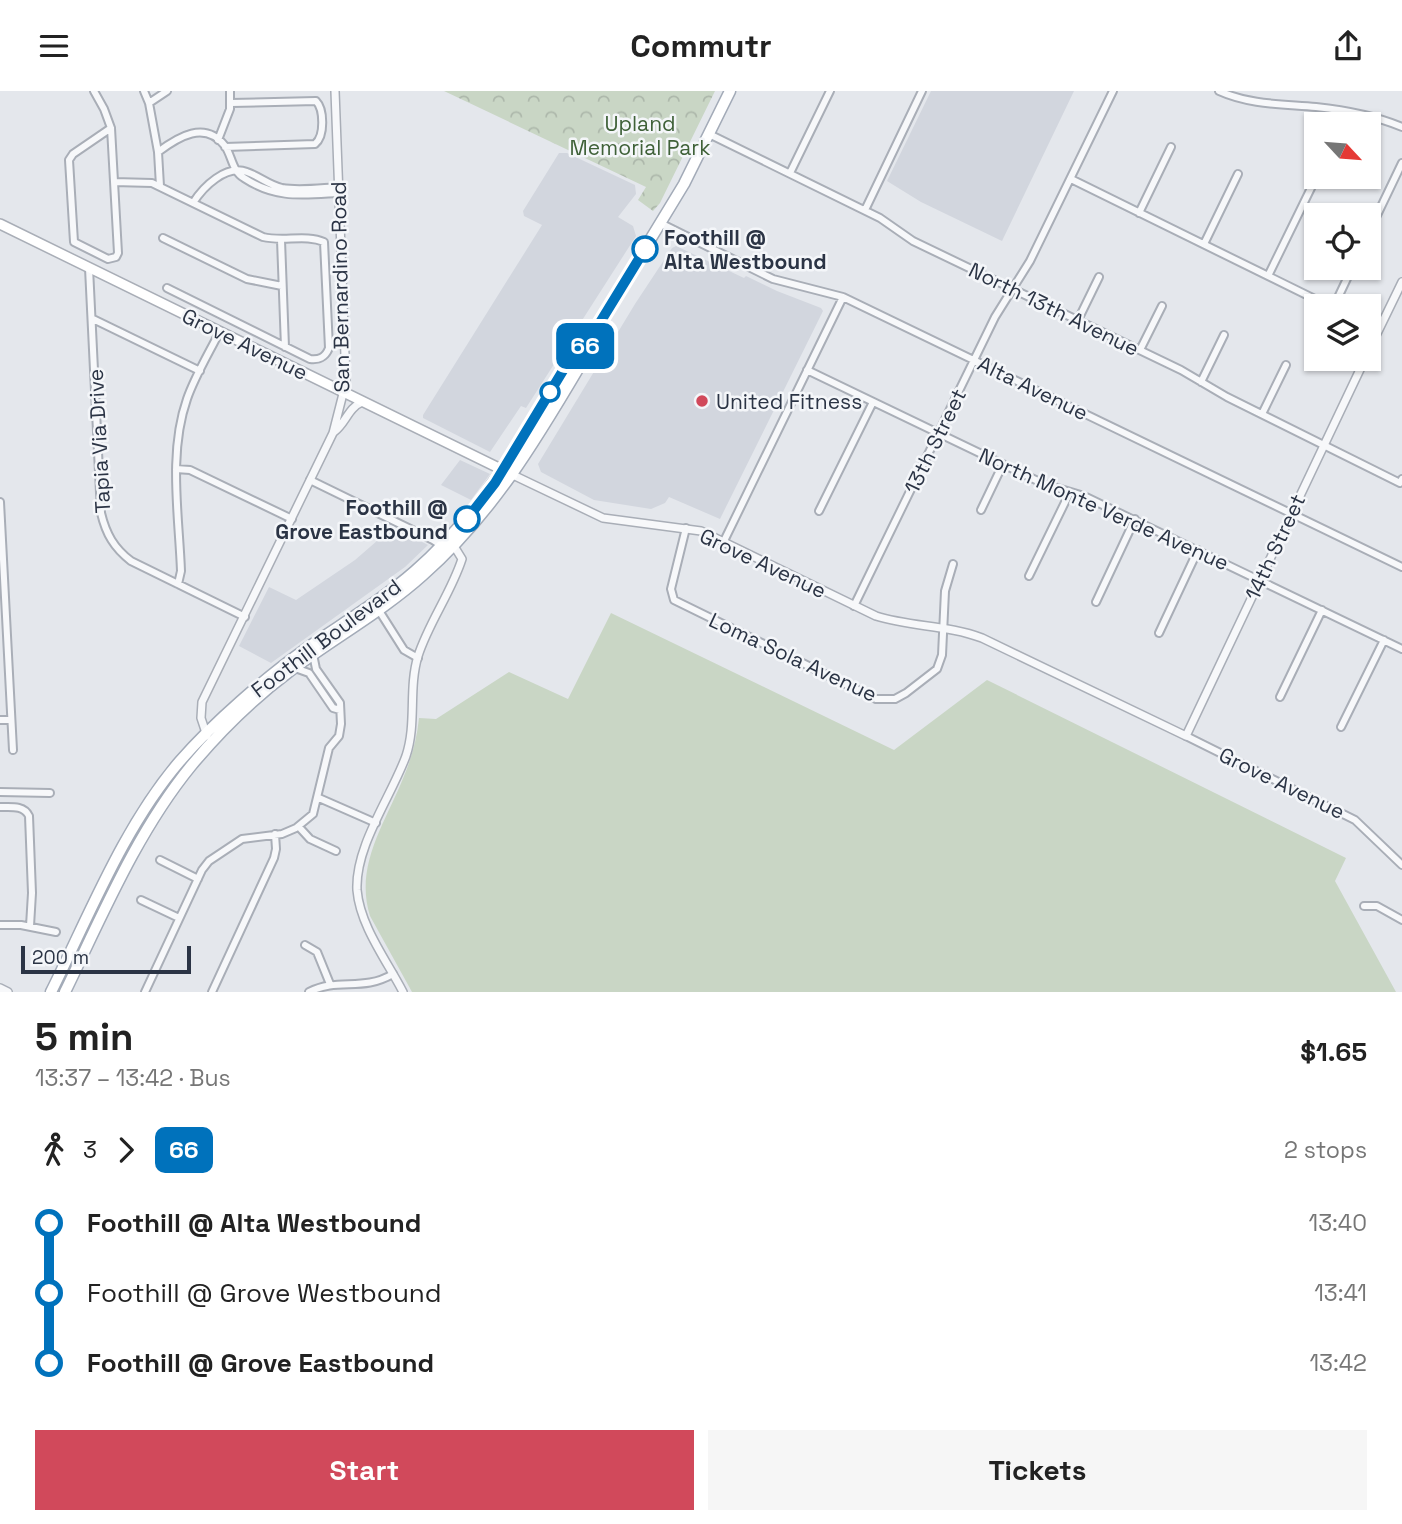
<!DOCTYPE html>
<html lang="en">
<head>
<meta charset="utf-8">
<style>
	body { margin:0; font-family:"Space Grotesk",sans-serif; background:#f6f6f6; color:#222; height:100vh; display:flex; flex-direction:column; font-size:26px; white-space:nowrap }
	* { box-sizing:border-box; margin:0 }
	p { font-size:23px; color:#767676 }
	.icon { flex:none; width:38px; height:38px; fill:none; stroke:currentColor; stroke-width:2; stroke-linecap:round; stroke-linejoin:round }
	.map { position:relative; height:901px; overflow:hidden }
	.details { display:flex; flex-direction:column; background:#fff; flex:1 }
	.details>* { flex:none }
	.badge { padding:0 14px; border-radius:10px; font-size:24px; line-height:46px }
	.needle { width:46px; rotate:116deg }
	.controls { position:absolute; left:1304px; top:21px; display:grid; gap:14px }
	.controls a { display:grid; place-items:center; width:77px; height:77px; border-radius:0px; background:#fff; box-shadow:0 2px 5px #0004; font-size:35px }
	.scale { position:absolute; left:21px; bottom:18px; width:170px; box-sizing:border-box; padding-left:7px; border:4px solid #2b3445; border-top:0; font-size:19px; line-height:24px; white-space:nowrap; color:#2b3445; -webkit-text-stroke:5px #f4f6f9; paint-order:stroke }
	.map>.badge { position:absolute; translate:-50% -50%; box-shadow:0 0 0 4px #fff }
	.legs { display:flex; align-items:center; gap:10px; height:77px; padding:0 35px; font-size:23px }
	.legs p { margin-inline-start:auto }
	.overview { display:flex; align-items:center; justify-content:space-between; height:119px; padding:0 35px }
	h1 { font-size:38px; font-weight:700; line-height:52px }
	.primary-button { display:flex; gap:14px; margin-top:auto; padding:14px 35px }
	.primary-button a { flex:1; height:80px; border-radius:0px; background:#d1495b; color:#fff; font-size:28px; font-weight:700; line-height:80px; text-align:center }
	.primary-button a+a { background:#f6f6f6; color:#222 }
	ul { padding:0 35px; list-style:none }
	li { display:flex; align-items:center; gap:24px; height:70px; font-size:26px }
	li i { display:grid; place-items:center; width:10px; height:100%; margin:0 9px; background:currentColor }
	li i::after { content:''; width:18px; height:18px; margin:-9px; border:5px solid; border-radius:50%; background:#fff }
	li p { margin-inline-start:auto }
	li:first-child i { background:linear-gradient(#0000 50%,currentColor 0) }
	li:last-child i { background:linear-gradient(currentColor 50%,#0000 0) }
	header { display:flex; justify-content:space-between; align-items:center; height:91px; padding:0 35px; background:#fff; font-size:32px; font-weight:700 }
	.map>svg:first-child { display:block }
	.built { fill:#d2d6de }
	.grass { fill:#c9d6c5 }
	.park { fill:url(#park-crowns) }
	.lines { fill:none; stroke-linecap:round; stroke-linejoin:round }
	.minor-casing { stroke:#a9aeb7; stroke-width:10 }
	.tertiary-casing { stroke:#a9aeb7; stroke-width:10 }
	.secondary-casing { stroke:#a9aeb7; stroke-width:12 }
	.primary-casing { stroke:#a3abb8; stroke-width:13 }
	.minor { stroke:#f7f8fa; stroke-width:6 }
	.tertiary { stroke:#f7f8fa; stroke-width:7 }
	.secondary { stroke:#fff; stroke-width:9 }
	.primary { stroke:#fff; stroke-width:10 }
	.line-1-casing { stroke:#fff; stroke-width:16 }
	.line-1 { stroke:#0072bc; stroke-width:10 }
	.stop-1-dot { fill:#fff; stroke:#0072bc; stroke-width:3.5 }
	.poi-dot { fill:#d1495b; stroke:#f4f6f9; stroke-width:2.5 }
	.labels { text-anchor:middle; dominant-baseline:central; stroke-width:5; stroke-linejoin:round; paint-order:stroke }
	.park-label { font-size:21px; fill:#3f6138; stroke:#f4f6f9 }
	.stop-label { font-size:21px; font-weight:bold; fill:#2b3445; stroke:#f4f6f9; text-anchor:start }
	.street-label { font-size:21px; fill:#2b3445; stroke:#f4f6f9 }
	.poi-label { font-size:21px; fill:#2b3445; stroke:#f4f6f9; text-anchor:start }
</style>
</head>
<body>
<header><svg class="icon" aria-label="menu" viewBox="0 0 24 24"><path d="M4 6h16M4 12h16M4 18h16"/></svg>Commutr<svg class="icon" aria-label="share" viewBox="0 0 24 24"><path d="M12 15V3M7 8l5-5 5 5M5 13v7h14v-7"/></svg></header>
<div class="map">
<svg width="1402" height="901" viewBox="0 0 1402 901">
	<defs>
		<pattern id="park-crowns" width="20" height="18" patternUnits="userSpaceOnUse" patternTransform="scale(1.75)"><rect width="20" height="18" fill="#c9d6c5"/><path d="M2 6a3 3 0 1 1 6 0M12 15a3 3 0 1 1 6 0" fill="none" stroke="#adb8ab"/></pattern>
	</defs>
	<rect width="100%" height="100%" fill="#e4e7ec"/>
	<path class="built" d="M931 0H1074L1002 150 921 111 887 90Z
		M559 62H567L635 94 636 103 618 126 633 135 636 145 526 317 521 315 490 361 423 327V324L542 134 524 125 523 120Z
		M676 155 744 187 746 185 777 200 821 217 823 220 720 428 669 406 665 412 651 418 594 409 541 381 538 373 635 213 672 157Z
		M460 369 490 383 471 409 441 394Z
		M393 436 428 454 405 476 271 572 239 555 269 496 296 509 355 469Z"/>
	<path class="grass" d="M611 522 894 659 987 589 1346 767 1335 790 1396 901H412L370 825C354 774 386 731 404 685 412 666 417 647 419 627L436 628 509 581 568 608Z"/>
	<path class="park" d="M444 0H715L660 112 653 120 638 109 646 96Z"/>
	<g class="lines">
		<defs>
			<path id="minor" d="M94 0 104 18 111 37 118 162 116 166 108 168 74 151 69 69 73 63 111 37
				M144 0 149 12 158 61
				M1219 0C1250 14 1283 13 1316 16 1344 19 1376 25 1402 36
				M149 12 167 0
				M709 43 880 127 913 150 1181 279 1227 306 1400 392 1402 388
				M218 49 230 18V0
				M225 56 315 53C325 45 324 18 316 10L231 12
				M790 82 830 0
				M1071 88 1329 215
				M114 91 152 92 263 146C283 151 306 143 324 151L329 257C325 267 319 269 310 268L167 197
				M160 95 158 61C178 46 205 29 225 55 232 65 232 80 244 87 276 108 302 104 338 102
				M193 112C203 96 226 73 247 81 259 85 269 94 282 97 300 100 320 97 338 96
				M865 119 922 0
				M1139 122 1171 56
				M660 132 773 188 843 206 1402 476
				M1368 143 1402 72
				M163 147 247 188 282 195
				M281 149 285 256
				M1204 153 1238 83
				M89 177 101 422C106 443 114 457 131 470L245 526
				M1268 185 1313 93
				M1334 215 1352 177
				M93 228 200 280
				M1078 229 1099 186
				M1140 259 1162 215
				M807 279 1044 393 1084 405 1402 558
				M1201 291 1224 244
				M1262 323 1286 274
				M176 378 190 379 292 428
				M310 389 433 449 442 455
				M0 411 13 659
				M981 419 1003 373
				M819 420 873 311
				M686 437 671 498 674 509 876 608H895L906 602 937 578 942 564 945 500 953 473
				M723 452 843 206
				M1029 485 1070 401
				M178 493 181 480C179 425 168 362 187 308 195 285 209 262 220 240
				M1096 511 1135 428
				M854 515 995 226 1030 170 1113 0
				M378 518 404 559 418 567
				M1159 542 1198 459
				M295 577 309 582 333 617 340 619
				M1280 606 1322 519
				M0 629H11
				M1341 636 1384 549
				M1186 645 1355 729 1402 774
				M0 701 50 702
				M319 707 376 732
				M0 716C11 716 24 714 29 725L32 802 30 835
				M299 736 310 748 336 760
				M160 769 198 788
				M141 809 179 827
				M1364 815H1377L1402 829
				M0 834H21L56 841
				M305 854 317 861 330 893
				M145 901 202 779 209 770 242 748 282 743 296 737 313 723 329 657 339 645 341 633 340 612 316 578 313 563
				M212 901 274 767 276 758 275 743
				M309 901C339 886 362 901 393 883"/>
			<path id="tertiary" d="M1368 261 1402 191
				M334 341C346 332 348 317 362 311
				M513 384 603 427 701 440 876 525C911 536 948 534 982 547L1186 645 1365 268
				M207 645 201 627 202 611 333 342 346 291 335 0
				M0 897 8 901
				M403 901C387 870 360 835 357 799 355 755 391 706 406 665 417 632 408 598 418 565 429 531 451 502 462 468L454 455"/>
			<path id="secondary" d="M0 133 513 384"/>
			<path id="primary" d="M51 901C89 825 124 735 180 670 213 632 266 586 307 557 343 532 382 509 415 480 484 420 527 340 573 263L585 256
				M65 901C102 825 137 741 191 675 220 640 254 607 290 580 334 547 383 520 423 484 492 423 535 351 581 273L585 256 684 93 730 0"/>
		</defs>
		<use href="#minor" class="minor-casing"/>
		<use href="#tertiary" class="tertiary-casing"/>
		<use href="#secondary" class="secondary-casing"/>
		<use href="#primary" class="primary-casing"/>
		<use href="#minor" class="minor"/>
		<use href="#tertiary" class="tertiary"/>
		<use href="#secondary" class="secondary"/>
		<use href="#primary" class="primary"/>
	</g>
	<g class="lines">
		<defs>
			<path id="line-1" d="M467 428 495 392 573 263 585 256 645 158"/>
		</defs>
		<use href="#line-1" class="line-1-casing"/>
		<use href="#line-1" class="line-1"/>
	</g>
	<g class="stop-1-dot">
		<circle cx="645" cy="158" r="12"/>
		<circle cx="550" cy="301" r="9"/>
		<circle cx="467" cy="428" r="12"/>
	</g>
	<circle class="poi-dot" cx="702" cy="310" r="7"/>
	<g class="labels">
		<g class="park-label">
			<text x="640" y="32">Upland<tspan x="640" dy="24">Memorial Park</tspan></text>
		</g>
		<g class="stop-label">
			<text x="664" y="146">Foothill @<tspan x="664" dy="24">Alta Westbound</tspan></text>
			<text x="448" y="416" text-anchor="end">Foothill @<tspan x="448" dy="24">Grove Eastbound</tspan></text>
		</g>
		<g class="street-label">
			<text transform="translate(340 196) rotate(-91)">San Bernardino Road</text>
			<text transform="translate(1054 218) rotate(26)">North 13th Avenue</text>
			<text transform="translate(245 253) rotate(26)">Grove Avenue</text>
			<text transform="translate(1033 297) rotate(26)">Alta Avenue</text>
			<text transform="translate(99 350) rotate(-93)">Tapia Via Drive</text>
			<text transform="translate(935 350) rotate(-64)">13th Street</text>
			<text transform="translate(1104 418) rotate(24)">North Monte Verde Avenue</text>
			<text transform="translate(1275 456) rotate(-65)">14th Street</text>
			<text transform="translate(763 472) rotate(25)">Grove Avenue</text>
			<text transform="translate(326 547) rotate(-37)">Foothill Boulevard</text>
			<text transform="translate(793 566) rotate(25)">Loma Sola Avenue</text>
			<text transform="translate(1282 692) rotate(26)">Grove Avenue</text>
		</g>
		<g class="poi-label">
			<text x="716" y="310">United Fitness</text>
		</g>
	</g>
</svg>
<div class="controls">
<a><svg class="needle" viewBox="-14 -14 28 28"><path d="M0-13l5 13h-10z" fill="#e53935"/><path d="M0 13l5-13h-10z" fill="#767676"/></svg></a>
<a><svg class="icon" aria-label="locate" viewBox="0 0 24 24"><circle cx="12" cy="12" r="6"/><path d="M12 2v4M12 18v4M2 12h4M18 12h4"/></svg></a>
<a><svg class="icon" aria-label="layers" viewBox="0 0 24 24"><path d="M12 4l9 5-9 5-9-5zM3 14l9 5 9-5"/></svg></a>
</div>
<div class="scale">200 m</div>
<b class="badge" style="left:585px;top:255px;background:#0072bc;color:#fff">66</b>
</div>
<section class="details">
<div class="overview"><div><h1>5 min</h1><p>13:37 – 13:42 · Bus</p></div><b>$1.65</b></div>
<div class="legs"><svg class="icon" aria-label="walk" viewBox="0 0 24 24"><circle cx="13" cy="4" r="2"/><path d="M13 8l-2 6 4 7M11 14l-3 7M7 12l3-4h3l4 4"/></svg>3<svg class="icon" aria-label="forward" viewBox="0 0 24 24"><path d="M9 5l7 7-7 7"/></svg><b class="badge" style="background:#0072bc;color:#fff">66</b><p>2 stops</p></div>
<ul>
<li><i style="color:#0072bc"></i><b>Foothill @ Alta Westbound</b><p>13:40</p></li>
<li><i style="color:#0072bc"></i><span>Foothill @ Grove Westbound</span><p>13:41</p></li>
<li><i style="color:#0072bc"></i><b>Foothill @ Grove Eastbound</b><p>13:42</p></li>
</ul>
<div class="primary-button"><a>Start</a><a>Tickets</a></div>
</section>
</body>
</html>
